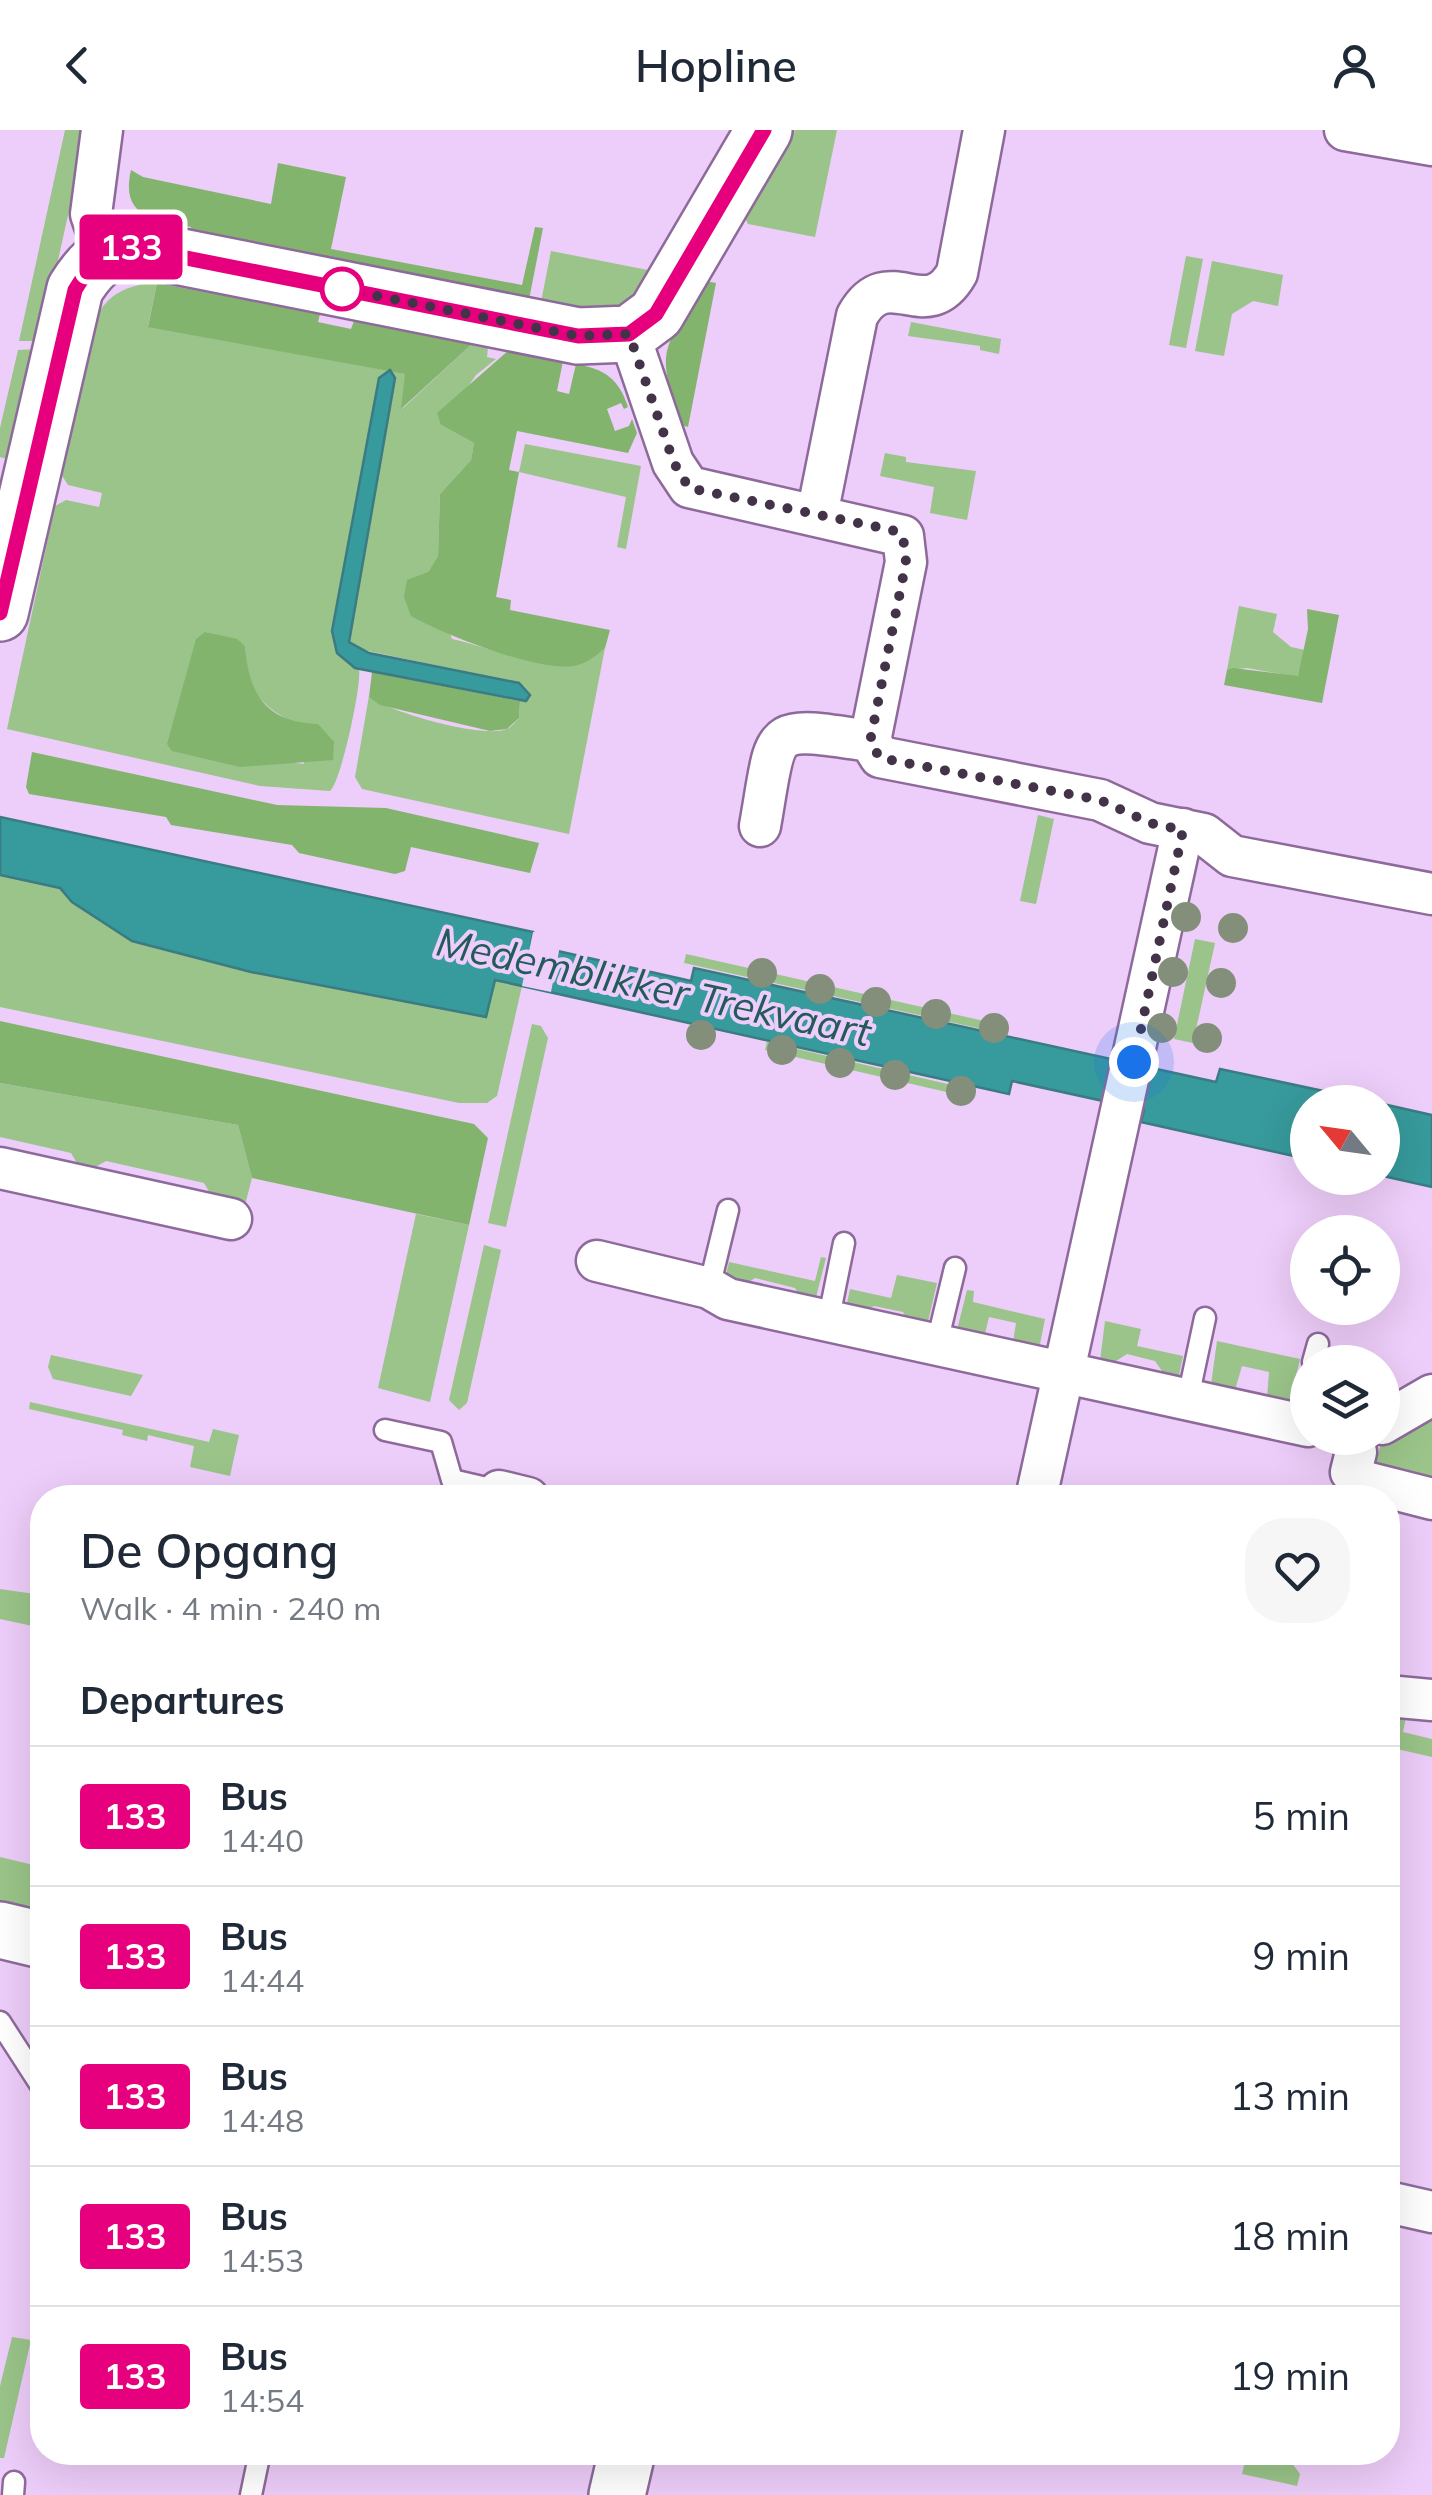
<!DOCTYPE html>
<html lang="en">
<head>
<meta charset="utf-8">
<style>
	body { margin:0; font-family:Mulish,sans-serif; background:#f6f6f7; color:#1f2937; height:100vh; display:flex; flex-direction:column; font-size:38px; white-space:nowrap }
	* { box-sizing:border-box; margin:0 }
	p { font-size:32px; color:#747a83 }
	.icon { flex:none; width:55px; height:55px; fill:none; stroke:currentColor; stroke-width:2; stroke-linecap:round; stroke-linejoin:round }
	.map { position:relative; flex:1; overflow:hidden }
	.panel { position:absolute; left:30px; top:1355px; width:1370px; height:980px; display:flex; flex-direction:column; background:#fff; border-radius:40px; box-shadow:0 10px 40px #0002 }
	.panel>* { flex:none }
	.badge { padding:0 20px; border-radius:8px; font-size:35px; line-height:65px }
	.needle { width:65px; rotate:299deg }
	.tools { position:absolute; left:1290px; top:955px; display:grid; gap:20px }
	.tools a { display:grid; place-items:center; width:110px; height:110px; border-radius:50%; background:#fff; box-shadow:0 10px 40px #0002; font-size:50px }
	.you { position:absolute; width:50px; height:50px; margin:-25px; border:8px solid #fff; border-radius:50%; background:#1a73e8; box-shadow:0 0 0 15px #1a73e833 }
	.map>.badge { position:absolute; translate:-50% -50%; box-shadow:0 0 0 5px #fff }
	h2 { padding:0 50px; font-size:38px; line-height:90px }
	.round { display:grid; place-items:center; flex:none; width:105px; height:105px; border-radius:40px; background:#f6f6f7 }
	.headline { display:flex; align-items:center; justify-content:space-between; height:170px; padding:0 50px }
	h1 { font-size:48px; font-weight:600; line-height:75px }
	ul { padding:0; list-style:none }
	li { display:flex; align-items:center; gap:30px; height:140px; padding:0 50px; border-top:2px solid #e0e1e3 }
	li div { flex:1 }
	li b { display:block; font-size:38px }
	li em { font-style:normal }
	li .badge { min-width:110px; font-weight:700; text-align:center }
	header { display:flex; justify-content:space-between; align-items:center; height:130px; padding:0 50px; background:#fff; font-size:45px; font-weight:600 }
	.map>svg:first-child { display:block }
	.green { fill:#9ac489; fill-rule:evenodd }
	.forest { fill:#82b46d }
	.water { fill:#379a9c; stroke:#3b7b83; stroke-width:2.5 }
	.pier { fill:#edcdf9 }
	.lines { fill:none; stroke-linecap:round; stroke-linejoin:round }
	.lane-casing { stroke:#8e6a9b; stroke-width:25 }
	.street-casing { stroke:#8e6a9b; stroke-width:45 }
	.secondary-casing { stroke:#8e6a9b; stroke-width:60 }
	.lane { stroke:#fff; stroke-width:20 }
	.street { stroke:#fff; stroke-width:40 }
	.secondary { stroke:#fff; stroke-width:55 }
	.tree { fill:#838f7b }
	.line-casing { stroke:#fff; stroke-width:22 }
	.line { stroke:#e6007e; stroke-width:15 }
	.walk { stroke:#433349; stroke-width:10; stroke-dasharray:0 18 }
	.stop-dot { fill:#fff; stroke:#e6007e; stroke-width:5 }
	.labels { text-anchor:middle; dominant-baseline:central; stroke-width:8; stroke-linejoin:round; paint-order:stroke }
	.water-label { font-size:40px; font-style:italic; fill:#235a5b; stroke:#edcdf9 }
</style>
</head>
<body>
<header><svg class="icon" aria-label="back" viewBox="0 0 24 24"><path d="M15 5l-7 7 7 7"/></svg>Hopline<svg class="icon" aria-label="person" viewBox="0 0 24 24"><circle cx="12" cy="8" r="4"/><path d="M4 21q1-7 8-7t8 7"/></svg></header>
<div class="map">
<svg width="1432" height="2365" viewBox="0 0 1432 2365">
	<rect width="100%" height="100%" fill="#edcdf9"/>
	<path class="green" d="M65 0H87L40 211H19Z
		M795 0H837L815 107 748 94 745 88Z
		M551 121 658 142 647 159 620 180 540 177Z
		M1186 126 1203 129 1186 218 1169 215Z
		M1212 131 1283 145 1278 176 1253 171 1232 184 1224 226 1195 221Z
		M157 153 148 196 406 244 402 279 472 214 488 217 487 227 496 229 476 245 441 295 474 313 471 330 440 364 438 426 428 442 452 509C497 519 563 550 605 518L569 704 362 659 355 647 369 566C388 582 483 609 507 599 512 597 515 592 519 588L520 571 530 568 519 553 354 518C355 526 358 533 359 539 362 554 341 652 330 661L260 656 7 599 55 376 66 370 99 377 102 363 68 355 61 344C70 305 81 215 98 184 111 161 133 154 157 153ZM206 502 245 516C248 558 256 574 295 593L304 634 281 631Z
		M911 192 1001 209 999 224 980 220V216L908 206Z
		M39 219 14 331 0 327V298L18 220Z
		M525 314 641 336 626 419 617 417 626 367 519 342Z
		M885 323 906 327V332L976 341 967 390 930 383 934 357 880 346Z
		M1239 476 1277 484 1273 502 1291 517 1305 520 1298 547 1247 538 1227 540Z
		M1038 685 1054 689 1036 774 1020 771Z
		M0 745 60 758 69 765 486 886 494 850 522 856 497 966 487 973H459L0 877Z
		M1195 809 1215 813 1193 913 1174 909Z
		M686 824 1002 895 1000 903 684 833Z
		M532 894 541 896 548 908 506 1097 488 1093Z
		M767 912 956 956 955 964 765 920Z
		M0 953 238 995 252 1048 245 1075 213 1068 204 1053 106 1031 90 1040 80 1038 71 1023 0 1007Z
		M416 1084 469 1095 430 1272 378 1258Z
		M484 1115 501 1120 467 1273 459 1280 449 1270Z
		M821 1127 826 1128 815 1171H803L795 1158 755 1148 740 1158 725 1149 729 1132 815 1151Z
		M897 1145 937 1153 927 1196 912 1197 903 1182 874 1176 859 1185 846 1178 850 1159 891 1168Z
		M967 1160 974 1161 973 1172 1045 1189 1039 1219 1013 1212 1016 1193 989 1187 984 1208 957 1200Z
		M1105 1191 1141 1199 1137 1216 1183 1226 1179 1245 1164 1244 1155 1231 1127 1224 1113 1233 1100 1231Z
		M1217 1211 1300 1229 1290 1270 1267 1268 1269 1242 1242 1236 1235 1260 1211 1255Z
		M51 1225 143 1245 131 1266 53 1249 48 1237Z
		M30 1272 209 1312 213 1299 239 1305 230 1346 190 1337 194 1316 148 1305 147 1311 122 1305 123 1300 29 1279Z
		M1432 1283V1353L1374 1336 1381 1314Z
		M0 1459 42 1465V1498L0 1489Z
		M1407 1582 1403 1602 1432 1609V1627L1388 1617 1390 1583Z
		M0 1727 42 1737V1792L0 1783Z
		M12 2207 31 2210 4 2328H0V2256Z
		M1247 2323 1292 2333 1300 2344 1297 2356 1242 2344Z"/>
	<path class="forest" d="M278 33 346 47 331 119 522 155 535 97 543 98 528 175 190 109 191 97C154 89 120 88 131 40L143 47 271 74Z
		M705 151 716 153 688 297 681 295C654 215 664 222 705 151Z
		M157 153 320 184 318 192 351 199 354 191 472 214 401 279 405 244 148 197Z
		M509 220 563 231 557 261 569 264 576 234C605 239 619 249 628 277L624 279 621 273 607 279 615 301 629 296 632 289 637 303 628 323 517 301 509 340 519 342 496 467 511 470 510 480 610 500 605 518C597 525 588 532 578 535 544 545 443 504 411 486L404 467 407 450 428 442 438 426 440 364 471 330 474 313 441 295 437 283Z
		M1307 479 1339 485 1322 573 1224 555 1227 540 1233 538 1298 546 1308 499Z
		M205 502 237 509 245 516C249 565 266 592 318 594L334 612 333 630 240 637 172 621 167 614 196 509Z
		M372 542 520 571 519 588 507 599 490 601 380 575 369 567Z
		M32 622 277 675 386 678 539 713 530 743 411 717 405 741 395 744 299 723 292 715 171 695 166 687 29 664 26 657Z
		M0 891 474 994 488 1008 469 1095 252 1048 238 995 0 953Z"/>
	<path class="water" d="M390 240 395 248 349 512 369 523 519 553 530 565 526 571 355 538 337 523 332 501 379 248Z
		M0 687 533 802 531 815 691 851 694 838 1216 952 1220 939 1375 972H1308L1307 1029 1141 992 1144 980 1012 951 1009 964 495 850 486 887 251 842 132 811 72 772 60 758 0 745Z
		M1383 974 1432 985V1057L1383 1046Z"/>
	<path class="pier" d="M533 802 538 803 536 811 560 816 551 862 522 856Z"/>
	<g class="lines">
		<defs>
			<path id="lane" d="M709 1158 728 1080
				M828 1192 844 1113
				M936 1217 955 1138
				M1313 1232 1318 1214
				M1188 1268 1205 1188
				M1298 1294 1308 1256
				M385 1300 441 1312 452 1350 499 1361
				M0 1892 42 1957
				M13 2365 14 2352
				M251 2365 260 2322"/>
			<path id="street" d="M102 0 91 84 105 125
				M1345 0 1432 15
				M629 204 673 333 689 357 903 406 906 432 870 611 880 627 1100 670 1150 693 1204 704 1232 726 1432 764
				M817 385 857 186C888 130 926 198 957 143L984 0
				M760 696C778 595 765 595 870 611
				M0 1038 231 1089
				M597 1131 709 1158 728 1169 1308 1296
				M1382 1294 1432 1265
				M1353 1311 1356 1322 1351 1342 1358 1350 1432 1369
				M499 1361 528 1368
				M1036 1368 1183 699
				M1388 1566 1432 1570
				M1388 2072 1432 2082"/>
			<path id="secondary" d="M0 483 75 159C88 138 101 124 126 116L578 206 629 204 656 184 764 0
				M0 1800 42 1810
				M617 2365 627 2322"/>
		</defs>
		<use href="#lane" class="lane-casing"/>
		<use href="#street" class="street-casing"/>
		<use href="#secondary" class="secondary-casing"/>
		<use href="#lane" class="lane"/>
		<use href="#street" class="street"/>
		<use href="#secondary" class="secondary"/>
	</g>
	<g class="tree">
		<circle cx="1186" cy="787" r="15"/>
		<circle cx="1233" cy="798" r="15"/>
		<circle cx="1173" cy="842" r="15"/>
		<circle cx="762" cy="843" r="15"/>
		<circle cx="1221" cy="853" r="15"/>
		<circle cx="820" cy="859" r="15"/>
		<circle cx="876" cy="872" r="15"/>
		<circle cx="936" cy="884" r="15"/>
		<circle cx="994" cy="898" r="15"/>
		<circle cx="1162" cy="898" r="15"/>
		<circle cx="701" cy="905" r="15"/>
		<circle cx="1207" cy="908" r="15"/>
		<circle cx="782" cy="920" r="15"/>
		<circle cx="840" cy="933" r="15"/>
		<circle cx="895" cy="945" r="15"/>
		<circle cx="961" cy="961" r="15"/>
	</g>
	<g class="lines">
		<defs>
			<path id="line" d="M0 483 75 160C88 138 101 124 126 116L578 206 629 204 656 184 764 0"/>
		</defs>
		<use href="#line" class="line-casing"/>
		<use href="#line" class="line"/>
		<path class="walk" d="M342 159 578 206 629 204 674 333 689 358 892 400 903 406 906 432 870 612 880 628 1100 670 1150 693 1183 700 1134 932"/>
	</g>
	<circle class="stop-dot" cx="342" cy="159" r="20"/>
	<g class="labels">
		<g class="water-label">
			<text transform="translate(654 856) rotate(12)">Medemblikker Trekvaart</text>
		</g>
	</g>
</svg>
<div class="tools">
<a><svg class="needle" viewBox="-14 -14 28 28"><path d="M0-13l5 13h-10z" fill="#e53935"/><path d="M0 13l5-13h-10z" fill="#747a83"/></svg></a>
<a><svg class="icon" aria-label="locate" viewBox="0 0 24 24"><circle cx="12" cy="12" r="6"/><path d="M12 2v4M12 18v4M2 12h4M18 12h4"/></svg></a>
<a><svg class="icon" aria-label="layers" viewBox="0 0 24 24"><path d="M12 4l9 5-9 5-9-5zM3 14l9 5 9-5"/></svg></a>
</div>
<div class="you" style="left:1134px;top:932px"></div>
<b class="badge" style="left:131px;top:117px;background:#e6007e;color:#fff">133</b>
<section class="panel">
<div class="headline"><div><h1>De Opgang</h1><p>Walk · 4 min · 240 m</p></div><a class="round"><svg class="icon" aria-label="heart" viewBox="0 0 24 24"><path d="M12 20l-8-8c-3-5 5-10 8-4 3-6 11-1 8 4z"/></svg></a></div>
<h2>Departures</h2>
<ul>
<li><span class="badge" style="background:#e6007e;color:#fff">133</span><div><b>Bus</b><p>14:40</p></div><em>5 min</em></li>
<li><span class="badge" style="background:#e6007e;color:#fff">133</span><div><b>Bus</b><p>14:44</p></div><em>9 min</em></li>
<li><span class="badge" style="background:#e6007e;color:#fff">133</span><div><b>Bus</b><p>14:48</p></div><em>13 min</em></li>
<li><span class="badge" style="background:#e6007e;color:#fff">133</span><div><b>Bus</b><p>14:53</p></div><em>18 min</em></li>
<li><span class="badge" style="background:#e6007e;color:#fff">133</span><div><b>Bus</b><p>14:54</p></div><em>19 min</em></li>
</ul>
</section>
</div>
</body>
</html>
